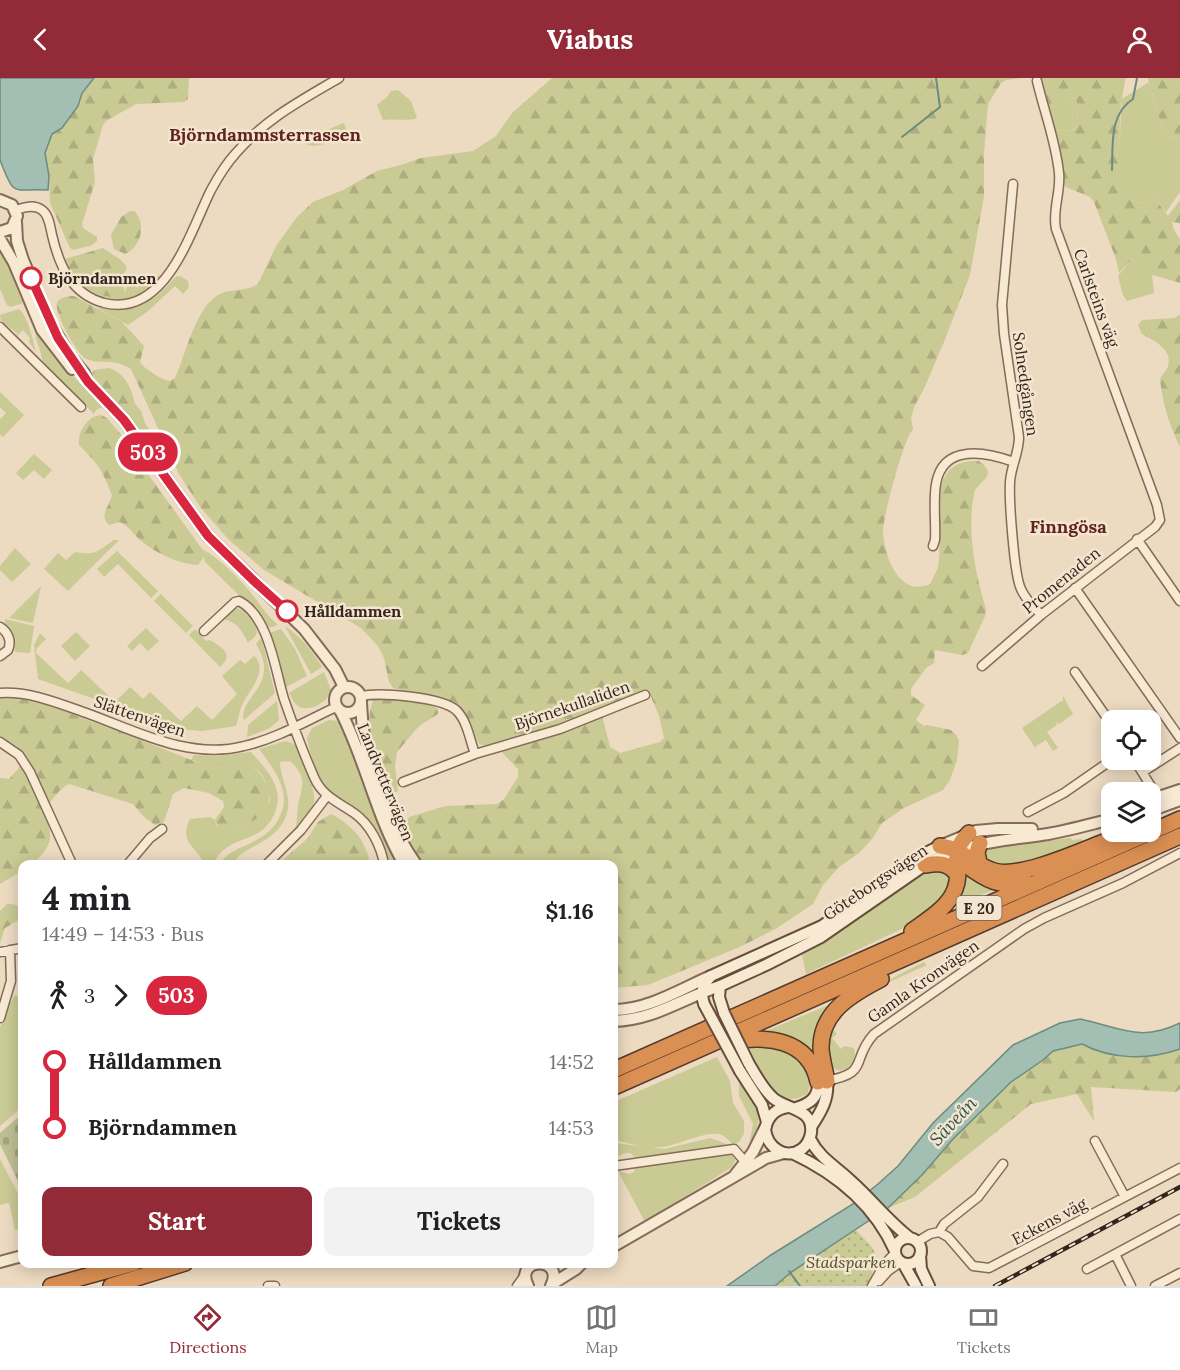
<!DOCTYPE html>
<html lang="en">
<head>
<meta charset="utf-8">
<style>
	body { margin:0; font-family:Lora,serif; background:#f2f2f2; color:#202124; height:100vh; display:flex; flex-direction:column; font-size:22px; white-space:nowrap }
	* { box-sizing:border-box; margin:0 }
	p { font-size:20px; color:#757577 }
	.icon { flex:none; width:33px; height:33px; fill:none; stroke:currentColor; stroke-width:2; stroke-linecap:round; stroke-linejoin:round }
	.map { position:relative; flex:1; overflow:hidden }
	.sheet { position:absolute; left:18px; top:782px; width:600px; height:408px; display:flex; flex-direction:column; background:#fff; border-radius:12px; box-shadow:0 3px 15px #0003 }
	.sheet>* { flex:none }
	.badge { padding:0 12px; border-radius:20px; font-size:21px; line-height:39px }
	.controls { position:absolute; left:1101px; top:632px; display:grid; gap:12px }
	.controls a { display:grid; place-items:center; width:60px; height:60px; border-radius:12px; background:#fff; box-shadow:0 3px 15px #0003; font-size:30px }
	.map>.badge { position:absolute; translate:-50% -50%; box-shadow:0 0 0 3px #fff }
	.legs { display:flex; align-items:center; gap:9px; height:66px; padding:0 24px; font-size:20px }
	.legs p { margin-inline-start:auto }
	.head { display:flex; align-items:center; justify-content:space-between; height:102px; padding:0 24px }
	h1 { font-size:33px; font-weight:700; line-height:45px }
	.primary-button { display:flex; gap:12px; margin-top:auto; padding:12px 24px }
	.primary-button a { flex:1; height:69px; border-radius:12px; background:#922b37; color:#fff; font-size:24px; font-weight:700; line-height:69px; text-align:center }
	.primary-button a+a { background:#f2f2f2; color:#202124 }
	ul { padding:0 24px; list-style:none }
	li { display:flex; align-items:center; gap:21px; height:66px; font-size:22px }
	li i { display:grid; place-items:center; width:9px; height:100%; margin:0 8px; background:currentColor }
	li i::after { content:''; width:15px; height:15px; margin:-8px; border:4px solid; border-radius:50%; background:#fff }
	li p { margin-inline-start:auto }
	li:first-child i { background:linear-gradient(#0000 50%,currentColor 0) }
	li:last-child i { background:linear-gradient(currentColor 50%,#0000 0) }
	header { display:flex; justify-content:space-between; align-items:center; height:78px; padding:0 24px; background:#922b37; color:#fff; font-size:27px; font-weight:700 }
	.menu { display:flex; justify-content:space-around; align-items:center; height:84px; border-top:2px solid #e0e0e0; background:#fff; font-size:16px; color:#757577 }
	.menu a { display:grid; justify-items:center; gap:3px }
	.menu .current { color:#922b37 }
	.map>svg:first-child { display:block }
	.grass { fill:#caca95 }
	.forest { fill:url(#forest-firs); fill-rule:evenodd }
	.cemetery { fill:url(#cemetery-stones) }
	.park { fill:url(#park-dots) }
	.water { fill:#a3bfb3; stroke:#6b8c80; stroke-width:1.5 }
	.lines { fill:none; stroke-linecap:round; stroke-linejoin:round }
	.stream { stroke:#6b8c80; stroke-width:2 }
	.minor-casing { stroke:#856b59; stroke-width:11 }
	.tertiary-casing { stroke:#856b59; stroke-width:14 }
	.secondary-casing { stroke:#674d3c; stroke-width:14 }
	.motorway-casing { stroke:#533a2d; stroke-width:18 }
	.minor { stroke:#f8e9d3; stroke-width:8 }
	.tertiary { stroke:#f8e9d3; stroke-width:10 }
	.secondary { stroke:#f8e9d3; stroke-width:10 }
	.motorway { stroke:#da8f53; stroke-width:15 }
	.rail-casing { stroke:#35261d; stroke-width:4.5 }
	.rail { stroke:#f4e5d0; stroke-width:2; stroke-dasharray:7; stroke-linecap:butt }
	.secondary-bridge-casing { stroke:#674d3c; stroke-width:14; stroke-linecap:butt }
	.secondary-bridge { stroke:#f8e9d3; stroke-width:10 }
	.line-1-casing { stroke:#fff; stroke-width:14 }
	.line-1 { stroke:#d7263d; stroke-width:9 }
	.stop-1-dot { fill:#fff; stroke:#d7263d; stroke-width:3 }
	.labels { text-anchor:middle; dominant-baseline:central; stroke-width:5; stroke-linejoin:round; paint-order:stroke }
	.shield { fill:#f4e5d0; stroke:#6e5f53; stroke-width:1.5 }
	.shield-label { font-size:15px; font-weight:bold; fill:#35261d }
	.stop-label { font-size:16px; font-weight:bold; fill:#35261d; stroke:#f4e5d0; text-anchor:start }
	.street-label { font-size:16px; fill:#35261d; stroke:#f4e5d0 }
	.park-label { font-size:16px; font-style:italic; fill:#4b5124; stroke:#f4e5d0 }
	.neighbourhood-label { font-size:18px; font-weight:bold; fill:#60241e; stroke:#f4e5d0 }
	.water-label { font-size:18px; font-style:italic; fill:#2d554d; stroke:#f4e5d0 }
</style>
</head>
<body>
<header><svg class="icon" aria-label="back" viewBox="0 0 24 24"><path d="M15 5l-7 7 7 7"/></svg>Viabus<svg class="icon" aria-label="person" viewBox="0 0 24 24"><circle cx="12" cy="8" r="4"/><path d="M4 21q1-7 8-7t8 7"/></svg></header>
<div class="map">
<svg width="1180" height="1208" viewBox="0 0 1180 1208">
	<defs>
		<pattern id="forest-firs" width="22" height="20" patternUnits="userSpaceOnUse" patternTransform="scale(1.5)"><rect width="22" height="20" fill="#caca95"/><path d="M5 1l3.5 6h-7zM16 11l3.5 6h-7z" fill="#aead80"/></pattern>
		<pattern id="cemetery-stones" width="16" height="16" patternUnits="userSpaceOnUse" patternTransform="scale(1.5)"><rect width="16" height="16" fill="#bfbf94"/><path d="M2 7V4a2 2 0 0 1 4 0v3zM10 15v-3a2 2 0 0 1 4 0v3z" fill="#a5a47f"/></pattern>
		<pattern id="park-dots" width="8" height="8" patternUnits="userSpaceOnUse" patternTransform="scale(1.5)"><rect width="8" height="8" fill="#caca95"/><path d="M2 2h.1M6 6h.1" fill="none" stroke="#aead80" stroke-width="1.8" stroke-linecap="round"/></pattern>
	</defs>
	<rect width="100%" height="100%" fill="#ecdac1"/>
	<path class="grass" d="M1149 4 1164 58 1180 60V114L1166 134 1155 120 1146 124 1137 125C1113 104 1121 50 1122 21Z
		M398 12 411 23 417 40C407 44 393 40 383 42L377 27 387 19 391 13Z
		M1069 18 1074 20 1077 24 1078 47 1072 52 1060 53 1056 49 1052 24 1054 20Z
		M344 45 348 56 346 60C332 60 320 72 306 66L324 53Z
		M0 170C10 188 14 206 23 225L11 229 7 227 0 211Z
		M1132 181 1137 192 1152 196 1154 215 1127 223 1123 217 1118 198Z
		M166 196C146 218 126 232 97 217L112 219 125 215 127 208 134 205 137 210 153 199Z
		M177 198 182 199 188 203 189 209 183 216 175 208 147 234 128 247 97 230C119 232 143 231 160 215 166 210 171 203 177 198Z
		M19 231C28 239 33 261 36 274L29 264 30 260 23 252 17 258V255L1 243 0 237Z
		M35 247 54 277 102 329 96 332 94 336 43 284 40 272 36 261Z
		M0 314 24 337 3 359 0 356V341L6 335 0 329Z
		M135 326 141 333 145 345 164 375 177 407 173 403 123 332 131 330Z
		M34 376 52 392 44 401 34 392 23 402 16 395Z
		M114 462H119L68 513 44 491 58 475 66 482 75 474C97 478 97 473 114 462Z
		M15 470 31 486 12 504 0 492V488Z
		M202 471C220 481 238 499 251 515 260 526 267 538 278 547L265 551 256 534 205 484Z
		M117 473 158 513 151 520 118 486 104 499 97 491Z
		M41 508 33 545 9 540Z
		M161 516 193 548 186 555 154 523Z
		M237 530C244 532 256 545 257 553 257 558 251 562 248 565 242 552 237 544 223 541L234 531Z
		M5 541 34 548 30 575 15 574 13 561 4 551Z
		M285 548C301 559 312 572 322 589L311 596Z
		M146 550 159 563 148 573 140 565 132 573 127 568Z
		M195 551 206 563 210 562C223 570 234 576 220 589L189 557Z
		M281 551 295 571 307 598 286 609 268 558 272 554Z
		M76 554 90 568 75 583 61 568Z
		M40 555 46 561 37 570 36 575 68 605 81 592 115 624 130 609 143 621 150 614 181 643 197 628 212 642 237 616 222 598 240 582 245 586 254 578C269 592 250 611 243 625 239 632 239 640 236 648L202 653 179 651 38 601 34 567Z
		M260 561 262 562 275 615 244 642C237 620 282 607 256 566Z
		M324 594 331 612C329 624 309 635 298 628 293 625 292 619 289 615Z
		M1063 618 1073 636 1059 646 1057 644 1056 645 1057 647 1047 654 1058 670 1053 673 1046 662 1036 668V671L1022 650 1063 622Z
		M277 623 279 642 270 650 247 659 248 647Z
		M329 642 339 643 345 652 379 748 399 786H389C384 769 377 749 364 736 357 729 348 726 340 721 319 707 312 684 307 660L312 650Z
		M285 663C290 664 295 666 298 670 303 678 317 717 314 725 312 735 301 745 295 753 297 745 297 737 298 728 302 707 308 700 290 683L280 684C280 698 290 714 288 730 282 767 239 767 234 786H220C229 771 244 770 258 761 277 751 290 728 281 707 277 694 267 682 259 671Z
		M251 674C266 691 285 710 275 734 272 743 266 750 258 755 241 764 221 766 214 786H204C197 768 178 765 190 741L210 739 215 742 216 747C237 754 263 743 270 722 263 679 247 688 214 687 206 686 199 684 191 682L194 677 217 678Z
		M1114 753H1120L1021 787 997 789 984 781 986 768 1071 760 1072 762 1082 761 1083 763Z
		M943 790 953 802 944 821 906 849 806 896 801 872C815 866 830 860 843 851 868 832 912 794 943 790Z
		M961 791 1000 810 952 827Z
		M924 884 927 887C898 901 843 919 833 951L837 956 832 960 841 971 844 968 854 970 855 981C843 1004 823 988 825 969 825 963 833 940 837 935 840 930 847 927 852 924 875 909 899 896 924 884Z
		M22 917V1029L0 1048V949L14 918Z
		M836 924 817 985 792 961 766 953Z
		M751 966 780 967 807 988 811 1000 808 1015C776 1037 761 994 750 971Z
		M717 979 730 1003 733 1025 744 1043V1056L738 1065 733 1066C730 1064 726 1059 722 1057 707 1051 678 1068 661 1069 645 1071 629 1065 614 1062V1024Z
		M739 999C755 1024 766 1038 751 1068L750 1061 753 1046 739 1018Z
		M710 1060 724 1065 728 1069 637 1081 630 1075C622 1075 619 1077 614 1083V1065L664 1071Z
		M731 1074 736 1081 732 1089 645 1144 618 1093 630 1096 634 1094 636 1087Z
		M0 1081 22 1123V1150L15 1152 9 1125 0 1127Z"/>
	<path class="forest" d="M94 0H189L188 21 184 24 136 26 106 43 103 47 93 81 95 104 82 146 83 150 97 159V163L92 167 73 172 70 170 50 125 49 98 45 75 52 55 62 49 78 28 82 15Z
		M552 0H1021L1006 2 1001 5 988 26 984 75V118L970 197 945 261 924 311 915 327 911 340 913 351C904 359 883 439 883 453 884 478 899 520 930 506 933 500 936 495 938 489 945 453 920 380 979 383 997 396 984 400 975 412 966 450 975 495 986 531L985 538 968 575 962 577 935 572 934 585 926 590 911 611V617L925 627 916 642 924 648 927 647 951 652 957 658 959 663 957 682 950 702 943 712 904 730 882 745 873 760 859 775 839 789 823 807 813 826 777 850 742 868 648 907 614 910V786H423L403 751 409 739 446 728 497 726 504 721 518 699V691L499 671 479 666 466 638 455 624 393 610 389 604 384 580 378 568 361 550 264 492 228 461 200 429 179 396 131 291C113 279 97 288 85 280 76 274 54 235 57 225 59 219 68 218 74 218L122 244 144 268 140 284C144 291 162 302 170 303L175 300C186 276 195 231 218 217 230 210 246 214 258 206L276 168 297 139 313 124 343 112 377 93 401 87 421 80 473 73 496 58 512 35ZM649 614 659 638 664 660 660 664 620 675 610 669 603 641V631Z
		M1035 0H1126C1118 28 1114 105 1137 125L1146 124 1155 120 1168 138 1180 122V145L1172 144 1174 152 1180 161V205L1136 192 1132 181 1119 195 1116 181 1094 124 1090 119 1066 109 1064 106ZM1069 18 1074 20 1077 24 1078 47 1073 52 1059 53 1056 48 1052 24 1054 21Z
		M1148 0H1180V60L1164 58Z
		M130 133H134C147 145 141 170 125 176L114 171 111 157 121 139Z
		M103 170 121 182 127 189 122 200 125 215 121 219C95 221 72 207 65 181Z
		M1180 236V369C1169 345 1163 328 1160 301 1162 296 1167 293 1168 288 1173 271 1154 263 1142 256L1138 247 1142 242 1175 240Z
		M109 290C125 295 132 311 135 326 130 332 125 334 118 330L92 296 94 292Z
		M101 337 107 340 134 372 145 392 202 471 204 479 198 487C178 486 151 473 138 460 132 454 128 448 120 444L109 447C98 437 110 428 112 417 102 391 98 386 79 367 78 354 87 338 101 337Z
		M0 618C31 617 60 631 88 642 123 655 157 668 191 682 212 690 239 681 254 690 260 694 264 702 267 708 278 739 242 752 218 749L215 742 224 729 223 723 209 715 184 710 173 716 164 744 155 747 143 738 133 726 69 706C59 710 53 723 43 731 53 756 55 767 32 786H22V793L0 806V700L9 701 18 691 24 678 18 671 0 660Z
		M375 620C394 621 422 618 438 631V636L419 648 397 674 395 688 398 713 394 715 389 714 386 711C380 689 360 639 375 620Z
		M331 736C351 746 367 763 370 786H278L308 760 318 744Z
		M7 826H12L18 828 22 837 17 843 5 850 0 865V833Z
		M1082 966C1110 981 1151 981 1180 971V1011L1176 1014 1091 1009 1094 1043 1077 1016 1031 1026 915 1119 888 1130 922 1097 953 1061 1011 1004 1043 982 1053 973Z"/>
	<path class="cemetery" d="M22 1036V1111L0 1066V1055Z"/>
	<path class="park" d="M856 1152 872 1169 877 1180 868 1208H775L790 1195Z"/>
	<path class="water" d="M0 0H94L82 15 78 28 62 50 52 56 45 75 49 98 48 112C11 110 15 121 0 82Z
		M1080 941C1119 949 1140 965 1180 945V971C1149 982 1112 982 1082 966L1053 973 1043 982 1011 1004 953 1061 922 1097 888 1130 790 1195 775 1208H727L771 1177 853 1126 878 1106 898 1088 933 1045 1013 967 1060 945Z"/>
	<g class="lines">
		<path class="stream" d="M902 59 940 29 936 0
			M1112 92C1113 67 1109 36 1133 21L1137 0
			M789 1193 800 1208"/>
		<defs>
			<path id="minor" d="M1013 106 1002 227 1004 256 1019 359C1019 375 1011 388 1010 404 1009 422 1014 497 1021 511 1025 521 1034 529 1041 537
				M16 132C24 129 34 126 42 132 49 137 50 148 52 157 59 187 71 216 104 225 166 240 190 154 211 112 218 99 226 86 236 75 265 41 302 22 339 0
				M0 249 81 329
				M1137 461 1180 523
				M933 468 935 462C936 444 933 424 936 406 943 365 986 374 1014 384
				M1075 510 1180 660
				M0 549C8 554 12 563 8 572L0 578
				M204 553 235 524 239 523C269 538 275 592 284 621 293 647 303 674 314 699 322 718 338 724 354 735 370 746 381 768 384 786
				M982 588 1041 537 1155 449 1160 442 1157 427 1056 151C1052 133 1061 114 1059 95 1056 64 1044 33 1037 3
				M1075 594 1112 647
				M0 615C31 613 60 626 89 636 138 654 190 682 244 668 276 661 306 643 336 629
				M361 618C379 614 444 619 457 633 467 643 470 662 475 676
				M0 664 19 677 30 694 72 786
				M1134 681 1160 723
				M1143 694 1180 670
				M403 704 475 676 560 651 645 617
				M1028 734 1064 715 1113 681
				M128 786 150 760 162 751
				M267 786 301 752 327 718
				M0 874 22 870
				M0 940 11 903 10 872
				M824 1003C871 996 850 982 874 956L1024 851 1044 840 1123 805 1180 775
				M1095 1063 1125 1119
				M614 1088 734 1071 748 1087
				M939 1154 944 1146 978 1119 1003 1086
				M917 1164 930 1156 939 1154 948 1159 973 1188 989 1190 1180 1090
				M1115 1176 1131 1208
				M1087 1191 1180 1141
				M879 1203 888 1193 901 1184
				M268 1208H275
				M517 1208 525 1197
				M872 1208 884 1187 895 1175
				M1155 1208 1180 1195"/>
			<path id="tertiary" d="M0 122 12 127 17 138 12 150 0 154
				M16 144 17 163 23 182 47 239 69 277 84 295 88 304 124 342 208 458 304 551 335 591 344 609
				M0 161 14 185 42 252 72 291
				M335 622a13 13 0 1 1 26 0a13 13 0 1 1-26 0Z
				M361 625C362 637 362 650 365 662 375 704 391 751 416 786
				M341 634C366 683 376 738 404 786
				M1150 722 1180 712
				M1150 733 1180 722
				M940 768 976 753 998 751H1032
				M928 785C969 763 1004 763 1048 756 1070 752 1091 746 1112 741
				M614 932C648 932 681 911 711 898
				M614 943C654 942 683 920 720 908
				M735 1097 753 1074 766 1048
				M614 1168 766 1080 784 1075
				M0 1184 22 1178
				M552 1206 576 1191 582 1185
				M528 1208C513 1178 566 1178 551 1208"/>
			<path id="secondary" d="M704 926C700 914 703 907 711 898L822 848 920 778 940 768
				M724 935 719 919 720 908 766 887 821 859 925 787
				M749 986C756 998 763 1011 773 1020 787 1032 814 1030 811 1055 810 1061 807 1067 802 1071 785 1083 767 1069 765 1051 768 1038 775 1031 788 1029
				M740 993 762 1027 767 1044
				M796 1030C809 1026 819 1020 818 1004
				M811 1049C821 1034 829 1021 827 1003
				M810 1061C820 1081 837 1089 852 1104 872 1122 888 1143 910 1160
				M792 1075C837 1096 875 1128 895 1173
				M895 1173a13 13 0 1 1 26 0a13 13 0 1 1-26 0Z
				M920 1177 921 1191 929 1208
				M903 1185 916 1208"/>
			<path id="motorway" d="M940 768C961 770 974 787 994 793 1020 801 1082 772 1109 762
				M979 785 977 774 980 765
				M925 787C938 785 947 784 956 795
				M966 787C986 802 1000 810 1026 804
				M912 853C927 842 949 829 955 811 964 789 946 778 969 755
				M729 964C765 957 809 960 818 1004
				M614 992 1180 741
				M827 1003C825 992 822 982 821 971 820 934 852 916 881 901
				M614 1009 1180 758
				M51 1208 134 1185
				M111 1208 185 1185"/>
		</defs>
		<use href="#minor" class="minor-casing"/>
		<use href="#tertiary" class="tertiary-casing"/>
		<use href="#secondary" class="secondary-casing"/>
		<use href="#motorway" class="motorway-casing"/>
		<use href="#minor" class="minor"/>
		<use href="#tertiary" class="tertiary"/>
		<use href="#secondary" class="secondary"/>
		<use href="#motorway" class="motorway"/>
		<defs>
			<path id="rail" d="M995 1208 1180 1109"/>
		</defs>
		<use href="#rail" class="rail-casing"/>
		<use href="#rail" class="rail"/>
		<defs>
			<path id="secondary-bridge" d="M704 926 740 993
				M724 935 749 986"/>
		</defs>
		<use href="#secondary-bridge" class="secondary-bridge-casing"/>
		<use href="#secondary-bridge" class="secondary-bridge"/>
	</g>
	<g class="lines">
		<defs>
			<path id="line-1" d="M31 200 58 260 88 304 124 342 208 458 254 503 287 533"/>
		</defs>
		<use href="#line-1" class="line-1-casing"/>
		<use href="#line-1" class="line-1"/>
	</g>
	<g class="stop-1-dot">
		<circle cx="31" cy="200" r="10"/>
		<circle cx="287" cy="533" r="10"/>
	</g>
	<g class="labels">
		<rect class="shield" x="956.5" y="818" width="45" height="24" rx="4.5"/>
		<g class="shield-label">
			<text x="979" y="830">E 20</text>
		</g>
		<g class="stop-label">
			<text x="48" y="200">Björndammen</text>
			<text x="304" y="533">Hålldammen</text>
		</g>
		<g class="street-label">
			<text transform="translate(1097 220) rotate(70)">Carlsteins väg</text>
			<text transform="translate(1026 306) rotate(82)">Solnedgången</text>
			<text transform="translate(1061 502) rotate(-39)">Promenaden</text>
			<text transform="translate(572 627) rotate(-19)">Björnekullaliden</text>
			<text transform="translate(140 638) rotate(19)">Slättenvägen</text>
			<text transform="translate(386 704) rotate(68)">Landvettervägen</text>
			<text transform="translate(875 804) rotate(-34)">Göteborgsvägen</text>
			<text transform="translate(923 903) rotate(-35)">Gamla Kronvägen</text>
			<text transform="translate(1049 1143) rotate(-28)">Eckens väg</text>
		</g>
		<g class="park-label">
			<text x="851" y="1184">Stadsparken</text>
		</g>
		<g class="neighbourhood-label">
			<text x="265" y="56">Björndammsterrassen</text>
			<text x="1068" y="448">Finngösa</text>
		</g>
		<g class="water-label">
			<text transform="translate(953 1043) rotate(-47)">Säveån</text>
		</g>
	</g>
</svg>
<div class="controls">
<a><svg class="icon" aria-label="locate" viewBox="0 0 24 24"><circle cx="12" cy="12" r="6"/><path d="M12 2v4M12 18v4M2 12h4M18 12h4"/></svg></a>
<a><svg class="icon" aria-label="layers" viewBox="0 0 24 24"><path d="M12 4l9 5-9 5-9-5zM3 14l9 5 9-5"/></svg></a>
</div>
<b class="badge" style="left:148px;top:374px;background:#d7263d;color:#fff">503</b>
<section class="sheet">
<div class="head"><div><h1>4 min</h1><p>14:49 – 14:53 · Bus</p></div><b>$1.16</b></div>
<div class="legs"><svg class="icon" aria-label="walk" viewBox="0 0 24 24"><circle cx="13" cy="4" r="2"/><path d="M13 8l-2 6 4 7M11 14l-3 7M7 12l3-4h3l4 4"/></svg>3<svg class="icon" aria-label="forward" viewBox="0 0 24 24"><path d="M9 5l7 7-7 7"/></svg><b class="badge" style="background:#d7263d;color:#fff">503</b></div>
<ul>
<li><i style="color:#d7263d"></i><b>Hålldammen</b><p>14:52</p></li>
<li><i style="color:#d7263d"></i><b>Björndammen</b><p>14:53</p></li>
</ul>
<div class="primary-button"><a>Start</a><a>Tickets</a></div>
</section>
</div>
<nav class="menu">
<a class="current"><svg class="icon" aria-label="directions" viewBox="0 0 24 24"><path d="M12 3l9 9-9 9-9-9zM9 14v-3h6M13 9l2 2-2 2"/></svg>Directions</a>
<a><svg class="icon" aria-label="map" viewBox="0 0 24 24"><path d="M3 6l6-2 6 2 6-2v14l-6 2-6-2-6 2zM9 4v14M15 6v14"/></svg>Map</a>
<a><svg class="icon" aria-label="tickets" viewBox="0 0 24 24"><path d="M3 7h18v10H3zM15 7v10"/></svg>Tickets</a>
</nav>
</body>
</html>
